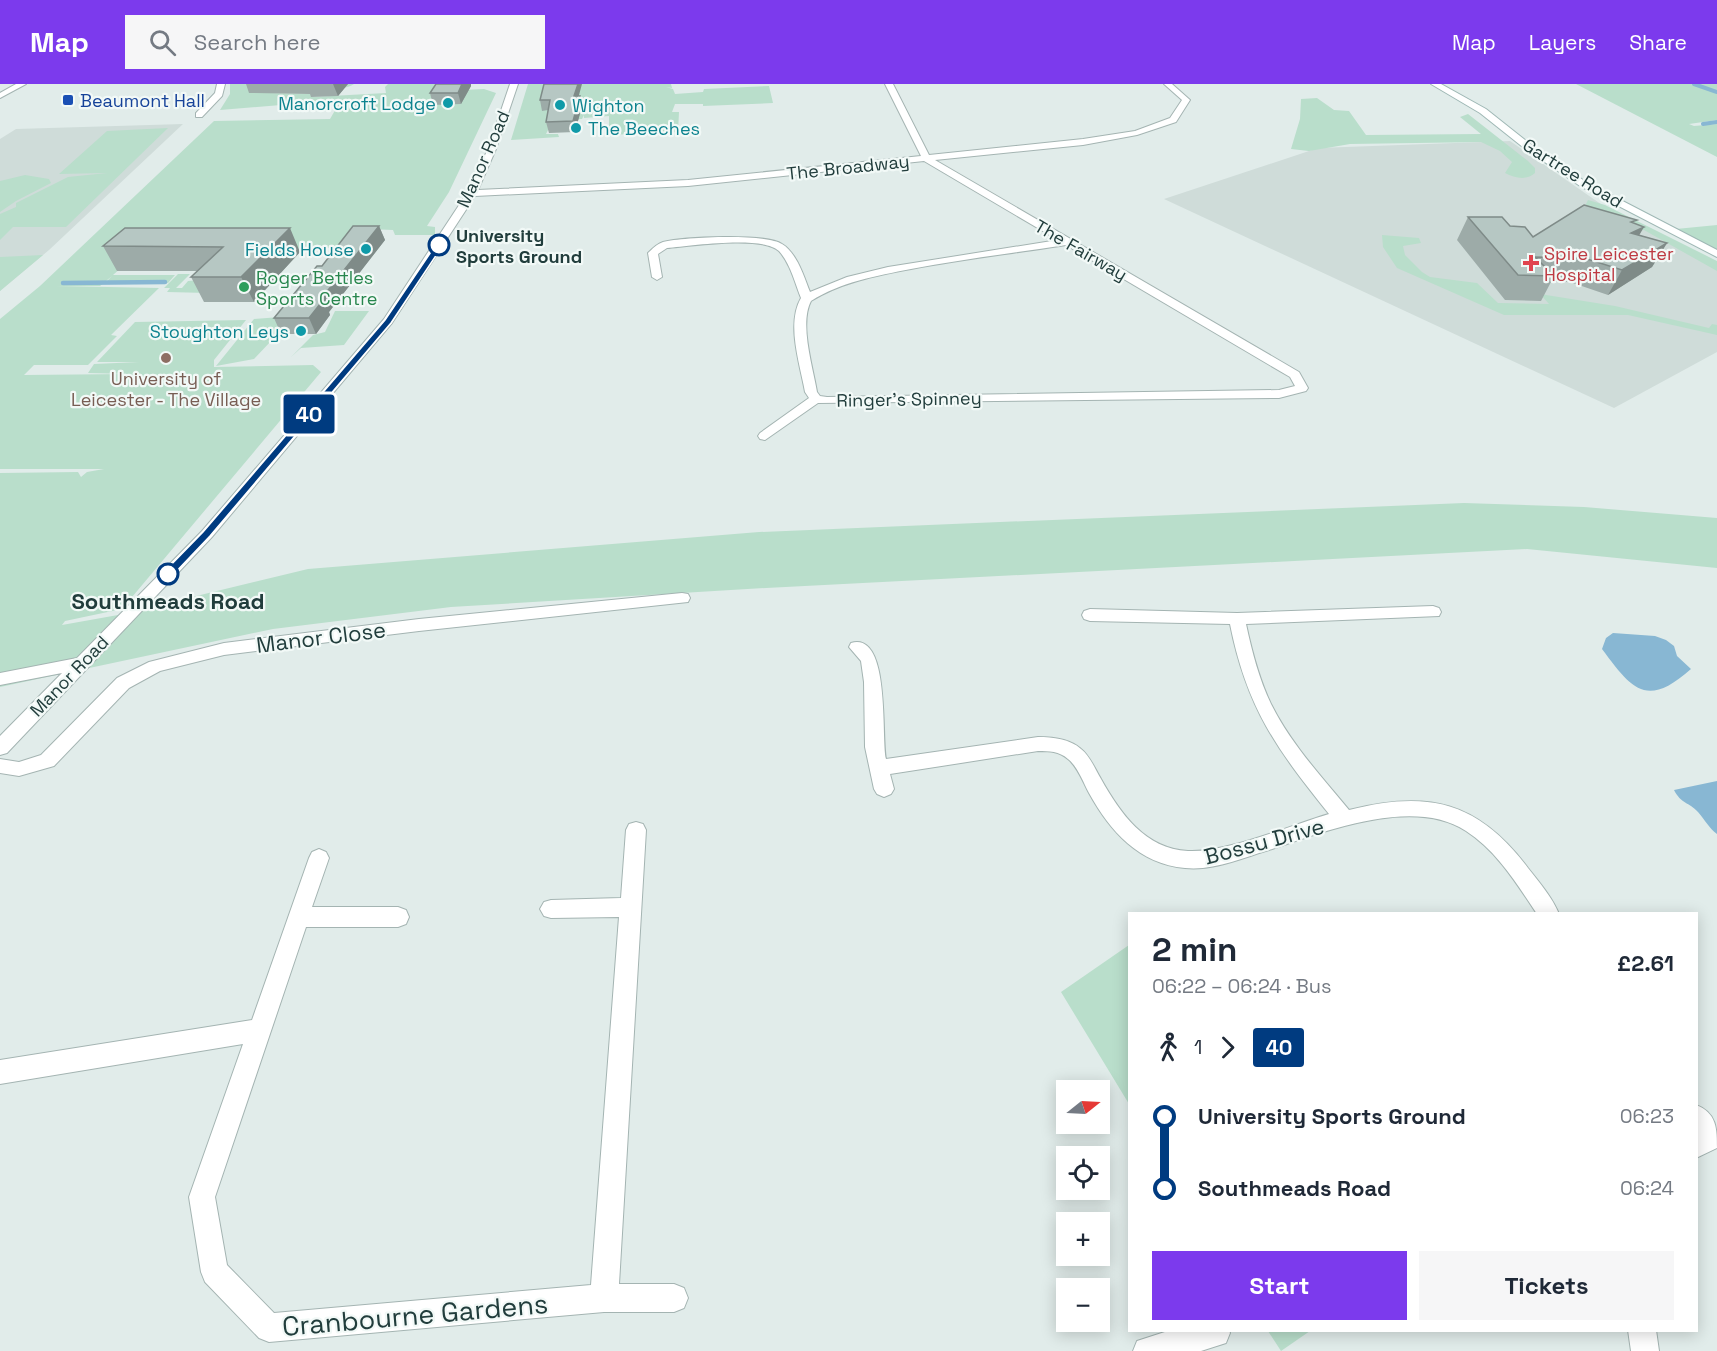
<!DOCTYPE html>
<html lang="en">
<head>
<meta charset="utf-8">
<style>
	body { margin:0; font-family:"Space Grotesk",sans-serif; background:#f6f6f7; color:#1f2937; height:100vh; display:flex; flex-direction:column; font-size:22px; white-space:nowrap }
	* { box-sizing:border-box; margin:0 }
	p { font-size:20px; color:#747a83 }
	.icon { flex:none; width:33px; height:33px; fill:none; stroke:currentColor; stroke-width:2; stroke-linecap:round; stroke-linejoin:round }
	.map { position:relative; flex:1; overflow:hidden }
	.sheet { position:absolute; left:1128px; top:828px; width:570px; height:420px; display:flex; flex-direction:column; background:#fff; border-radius:0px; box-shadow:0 3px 15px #0003 }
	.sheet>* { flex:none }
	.badge { padding:0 12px; border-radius:4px; font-size:21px; line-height:39px }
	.needle { width:39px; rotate:72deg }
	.fabs { position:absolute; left:1056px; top:996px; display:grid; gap:12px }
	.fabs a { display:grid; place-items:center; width:54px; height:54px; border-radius:0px; background:#fff; box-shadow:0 3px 15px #0003; font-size:30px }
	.map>.badge { position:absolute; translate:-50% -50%; box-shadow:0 0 0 3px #fff }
	.legs { display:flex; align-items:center; gap:9px; height:66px; padding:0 24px; font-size:20px }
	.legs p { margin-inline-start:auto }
	.head { display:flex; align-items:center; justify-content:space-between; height:102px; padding:0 24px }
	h1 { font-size:33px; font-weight:700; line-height:45px }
	.action { display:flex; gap:12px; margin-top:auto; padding:12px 24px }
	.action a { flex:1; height:69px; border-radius:0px; background:#7c3aed; color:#fff; font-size:24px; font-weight:700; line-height:69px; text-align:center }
	.action a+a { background:#f6f6f7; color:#1f2937 }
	ul { padding:0 24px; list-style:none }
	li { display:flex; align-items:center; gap:21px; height:72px; font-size:22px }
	li i { display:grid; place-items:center; width:9px; height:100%; margin:0 8px; background:currentColor }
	li i::after { content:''; width:15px; height:15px; margin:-8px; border:4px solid; border-radius:50%; background:#fff }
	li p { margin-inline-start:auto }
	li:first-child i { background:linear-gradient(#0000 50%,currentColor 0) }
	li:last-child i { background:linear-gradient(currentColor 50%,#0000 0) }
	header { display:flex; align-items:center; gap:36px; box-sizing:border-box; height:84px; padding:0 30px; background:#7c3aed; color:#fff }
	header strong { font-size:28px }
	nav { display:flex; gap:33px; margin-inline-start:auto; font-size:21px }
	.search { width:420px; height:54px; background:#f6f6f7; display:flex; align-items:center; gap:15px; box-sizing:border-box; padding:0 21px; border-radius:0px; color:#747a83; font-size:22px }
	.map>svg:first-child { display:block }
	.built { fill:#cfdcd9 }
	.green { fill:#b9decb }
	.water { fill:#88b7d3 }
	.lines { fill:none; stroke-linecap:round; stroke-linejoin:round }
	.stream-far1 { stroke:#88b7d3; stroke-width:4 }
	.stream { stroke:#88b7d3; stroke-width:4.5 }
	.street-casing { stroke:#a4b4b2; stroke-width:2 }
	.secondary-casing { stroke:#9fb8b5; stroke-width:2 }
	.street { fill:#fff; fill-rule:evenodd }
	.secondary { fill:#fff; fill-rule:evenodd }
	.wall { fill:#9daba8 }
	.shaded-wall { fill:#7f8b88 }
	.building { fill:#b6c7c3; stroke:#7f8b88; stroke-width:1.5 }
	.line-1 { fill:#003b80; stroke:#fff; stroke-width:1.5 }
	.transit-dot { fill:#1a4fb4; stroke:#f2f9f7; stroke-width:2 }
	.culture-dot { fill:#0f9aa8; stroke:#f2f9f7; stroke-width:2 }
	.stop-1-dot { fill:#fff; stroke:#003b80; stroke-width:3 }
	.health-dot { fill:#e0444e; stroke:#f2f9f7; stroke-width:2 }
	.leisure-dot { fill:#2e9e5b; stroke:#f2f9f7; stroke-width:2 }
	.education-dot { fill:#8d6e63; stroke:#f2f9f7; stroke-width:2 }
	.labels { text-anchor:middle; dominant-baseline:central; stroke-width:4.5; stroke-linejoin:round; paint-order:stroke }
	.far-transit-label { font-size:18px; fill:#164399; stroke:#f2f9f7; text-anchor:start }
	.far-culture-label { font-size:18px; fill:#0d838f; stroke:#f2f9f7; text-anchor:end }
	.far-street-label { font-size:18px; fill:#213d3c; stroke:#f2f9f7 }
	.far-stop-label { font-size:18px; font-weight:bold; fill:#213d3c; stroke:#f2f9f7; text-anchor:start }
	.far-health-label { font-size:18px; fill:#be3a42; stroke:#f2f9f7; text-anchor:start }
	.far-leisure-label { font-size:18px; fill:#27864d; stroke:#f2f9f7; text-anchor:start }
	.far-education-label { font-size:18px; fill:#785e54; stroke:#f2f9f7 }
	.stop-label { font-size:22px; font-weight:bold; fill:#213d3c; stroke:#f2f9f7 }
	.street-label { font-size:22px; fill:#213d3c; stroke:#f2f9f7 }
	.near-street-label { font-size:27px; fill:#213d3c; stroke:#f2f9f7 }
</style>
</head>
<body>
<header>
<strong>Map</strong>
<div class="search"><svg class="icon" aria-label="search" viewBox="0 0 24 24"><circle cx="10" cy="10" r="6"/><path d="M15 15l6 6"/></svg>Search here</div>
<nav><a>Map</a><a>Layers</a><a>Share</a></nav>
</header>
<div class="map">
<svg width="1717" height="1267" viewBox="0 0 1717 1267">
	<rect width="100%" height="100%" fill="#e1ecea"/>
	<path class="built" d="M183 40 49 166 0 207V55L16 45Z
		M1510 57 1608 125 1717 182V268L1614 324 1164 115 1318 64Z"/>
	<path class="green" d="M230 0H354C343 9 291 3 271 9L313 10 312 13 386 9 385 3 388 0H447L443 7 484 5 496 9 449 108 427 142 435 143V151H395L393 146 368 145 348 162 330 164 139 168 113 191H175L168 199 104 200 112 192 100 202H56L159 204 111 251 117 252 88 281H34L24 291 129 290 88 289 94 280 139 278H97L135 238 246 236 214 276V283L313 281 321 288 122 525 65 537 62 541 118 531 308 485 759 448 1464 419 1584 423 1717 434V484L1527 465 766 504 451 523 273 545 0 603V389L78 388 81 393 87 388 104 385H0V235L40 202 214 37 330 35 341 16 220 26 230 10Z
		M528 0H671L672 4 666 3 673 5 675 10 703 8 704 5 769 2 773 19 703 22V20H675L672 28H679L678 48 609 51V32L584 34V31L582 35 553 36 546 50H558L559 53 511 56Z
		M1576 0H1717V36L1689 40 1694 42 1717 40V73Z
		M1317 14 1334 26 1349 27 1366 51 1481 50 1460 33 1468 30 1528 77 1535 84V89C1526 97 1515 94 1505 89L1512 78 1500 67 1481 58 1350 60 1309 67 1291 65 1300 35 1301 15Z
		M168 44 66 143H13L0 156V130L16 123V119L68 93 107 89 59 90 107 47Z
		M25 91 49 95 51 99 16 117 0 128V97Z
		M1588 116 1605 121 1717 177V187L1644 146 1637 147 1585 122Z
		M1717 141V166L1676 145Z
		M1382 151 1419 154 1421 159 1403 162 1405 171 1422 188 1430 193 1477 199 1498 219 1549 220 1540 210 1615 222 1709 244 1712 240 1717 241V251L1628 231H1504L1397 184 1383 163Z
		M43 171 0 207V173Z
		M178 190H190L176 204H182L188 197 200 196 212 204 208 209 167 208 170 204H164Z
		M335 227H369L344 261 301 264 291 273 313 251 325 248Z
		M332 229 310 231 291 236 254 275 216 282 254 235Z
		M1129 861V1020L1061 908Z
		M1268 1247H1310L1281 1267Z"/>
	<path class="water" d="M1613 549 1655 552 1666 556 1674 562 1677 572 1691 585C1646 625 1632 605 1602 565L1606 554Z
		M1717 697V750C1709 744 1705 736 1698 728 1689 718 1681 720 1674 706Z"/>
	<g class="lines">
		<path class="stream-far1" d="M1694 0 1717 8
			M1703 40 1717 38"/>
		<path class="stream" d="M63 199 165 198"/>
		<defs>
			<path id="street" d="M16 0H26L0 14V9Z
				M217 0H225L222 12 202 33H196V29L215 9Z
				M510 0H518L496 65 478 106 688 96 921 72 885 0H893L929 71 1083 55 1135 47 1170 34 1182 16 1164 0H1172L1190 16 1176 38 1137 51 1083 61 935 76 1299 288 1308 304 1306 307 1279 314 818 319 765 356 760 355 758 352 760 349 809 314 805 308C800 280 786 240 801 214 795 199 790 179 779 167 762 151 690 162 667 164L658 170 662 193 657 196 652 193 648 169C652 165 657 160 663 158 683 153 765 149 782 160 797 169 804 193 810 208L847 193 888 183 1058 156 924 77 688 102 475 112 392 239 212 453 7 669 0 671V652L62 589 0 601V589L77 574 202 447 384 235 467 109 488 65ZM1066 161 1290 293 1295 302 1279 306 827 313 820 312 817 308C813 283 799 240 811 217 841 198 876 192 911 185 963 175 1015 169 1066 161Z
				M682 509 688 510 690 514 688 518 419 547 224 571 160 587 129 604 54 682 19 692 0 689V675L19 678 41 671 117 594 149 578 224 559 419 535Z
				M1433 522 1439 524 1441 528 1439 532 1246 540C1252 568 1259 595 1271 620 1291 660 1321 692 1349 726 1428 706 1478 717 1528 784 1539 798 1552 813 1559 830H1537C1517 800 1497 767 1466 747 1413 712 1324 748 1269 766 1242 774 1213 787 1185 784 1139 780 1110 747 1089 709 1083 698 1078 683 1068 675 1059 667 1049 667 1038 667L890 690 894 705 891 710 884 713 877 710 874 705 865 663 864 598 861 577 849 563 851 559C891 547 881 653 886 675L1038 653C1053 653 1070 655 1081 665 1090 672 1095 685 1101 695 1120 729 1145 765 1188 767 1227 769 1291 741 1329 730 1277 665 1247 625 1230 540L1090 537 1084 535 1082 531 1084 527 1090 525 1237 529Z
				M636 738 643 740 646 746 619 1200H674L684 1204 688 1214 684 1224 674 1228H604L269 1258 259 1254 205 1198 201 1188 189 1113 243 960 0 1000V976L252 936 309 774 312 768 319 765 326 768 329 774 312 823H398L406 826 409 833 406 840 398 843H306L215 1113 227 1181 274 1229 591 1201 619 833 551 834 544 832 540 825 544 818 551 816 621 814 626 746 629 740Z
				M1696 1021C1717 1029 1717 1045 1717 1064L1696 1074Z
				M1171 1246H1229L1230 1249 1226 1259 1201 1267H1133L1137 1257Z
				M1628 1246H1656L1659 1267H1631Z"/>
			<path id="secondary" d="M1431 0H1441L1486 25 1530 60 1586 98 1717 166V173L1580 102 1524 64 1480 29Z"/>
		</defs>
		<use href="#street" class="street-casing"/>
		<use href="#secondary" class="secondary-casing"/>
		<use href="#street" class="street"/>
		<use href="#secondary" class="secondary"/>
	</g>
	<path class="wall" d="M246 0H348L338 12 311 13 310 10 249 9Z
		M436 0H471V2L461 20 433 21 430 9Z
		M579 12 582 22 575 48 549 49 546 38 548 26 542 27 540 16Z
		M1468 133 1533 153 1634 140 1639 151 1667 159 1652 183 1608 211 1570 198H1551L1541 217 1505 216 1457 156Z
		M379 142 385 156 329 228 330 231 316 250H281L274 234 322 182Z
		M125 144 300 168 254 218H204L191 193 197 187H117L103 162Z"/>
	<path class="shaded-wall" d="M333 0H348L338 12Z
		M462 0H471V2L461 20 458 9Z
		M578 0H582L576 22 574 12Z
		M580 12 582 22 575 48 573 37Z
		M379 142 385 156 329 228 330 231 316 250 309 234 321 215Z
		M1644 143 1630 167 1631 149Z
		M290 144 300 168 254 218 241 193Z
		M1667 159 1652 183 1608 211 1622 186Z"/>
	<path class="building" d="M436 0H462L458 9H430Z
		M544 0H578L574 12H580L573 37 546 38 550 16H540Z
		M1584 121 1637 136 1631 138 1644 143 1631 149 1667 159 1622 186 1584 174 1535 173 1554 192 1518 191 1468 133H1502L1510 142 1525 143 1533 153Z
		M353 142H379L321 215H324L309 234H274L317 182H322Z
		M125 144H290L241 193H191L223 163 103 162Z"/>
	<path class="line-1" d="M437 159 443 161 391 239 210 452 171 493H164V488L203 448 385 236Z"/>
	<rect class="transit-dot" x="62" y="10" width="12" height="12" rx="3"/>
	<g class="culture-dot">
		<circle cx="448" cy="19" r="6"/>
		<circle cx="560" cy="21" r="6"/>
		<circle cx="576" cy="44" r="6"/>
		<circle cx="366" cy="165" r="6"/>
		<circle cx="301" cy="247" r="6"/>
	</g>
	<g class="stop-1-dot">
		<circle cx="439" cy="161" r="10"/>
		<circle cx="168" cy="490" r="10"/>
	</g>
	<path class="health-dot" d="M1528 170h6v6h6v6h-6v6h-6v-6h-6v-6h6z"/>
	<circle class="leisure-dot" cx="244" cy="203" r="6"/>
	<circle class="education-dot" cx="166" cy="274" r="6"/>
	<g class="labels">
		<g class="far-transit-label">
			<text x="80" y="16">Beaumont Hall</text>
		</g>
		<g class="far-culture-label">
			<text x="436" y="19">Manorcroft Lodge</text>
			<text x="572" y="21" text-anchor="start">Wighton</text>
			<text x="588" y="44" text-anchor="start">The Beeches</text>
			<text x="354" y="165">Fields House</text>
			<text x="289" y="247">Stoughton Leys</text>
		</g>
		<g class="far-street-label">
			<text transform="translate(483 75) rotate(-66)">Manor Road</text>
			<text transform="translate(848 83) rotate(-6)">The Broadway</text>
			<text transform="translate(1573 89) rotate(32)">Gartree Road</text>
			<text transform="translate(1081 166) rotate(30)">The Fairway</text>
			<text transform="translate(909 315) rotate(-1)">Ringer's Spinney</text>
			<text transform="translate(69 592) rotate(-46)">Manor Road</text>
		</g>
		<g class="far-stop-label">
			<text x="456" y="151">University<tspan x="456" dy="21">Sports Ground</tspan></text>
		</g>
		<g class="far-health-label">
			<text x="1544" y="169">Spire Leicester<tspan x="1544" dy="21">Hospital</tspan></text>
		</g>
		<g class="far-leisure-label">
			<text x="256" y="193">Roger Bettles<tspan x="256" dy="21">Sports Centre</tspan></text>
		</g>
		<g class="far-education-label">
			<text x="166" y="294">University of<tspan x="166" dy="21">Leicester - The Village</tspan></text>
		</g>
		<g class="stop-label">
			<text x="168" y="517">Southmeads Road</text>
		</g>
		<g class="street-label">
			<text transform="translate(321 553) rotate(-7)">Manor Close</text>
			<text transform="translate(1264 757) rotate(-15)">Bossu Drive</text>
		</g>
		<g class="near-street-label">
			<text transform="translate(415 1231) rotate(-5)">Cranbourne Gardens</text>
		</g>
	</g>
</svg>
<div class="fabs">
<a><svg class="needle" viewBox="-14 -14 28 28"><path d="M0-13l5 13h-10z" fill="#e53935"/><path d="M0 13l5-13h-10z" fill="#747a83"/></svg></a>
<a><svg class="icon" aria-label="locate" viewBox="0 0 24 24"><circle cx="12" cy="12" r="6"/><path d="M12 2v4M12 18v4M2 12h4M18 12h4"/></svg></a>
<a>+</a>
<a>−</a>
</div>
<b class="badge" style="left:309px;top:330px;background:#003b80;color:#fff">40</b>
<section class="sheet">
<div class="head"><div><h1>2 min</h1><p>06:22 – 06:24 · Bus</p></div><b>£2.61</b></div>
<div class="legs"><svg class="icon" aria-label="walk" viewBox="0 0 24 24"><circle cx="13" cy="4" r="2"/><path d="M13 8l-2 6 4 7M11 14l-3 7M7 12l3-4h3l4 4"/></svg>1<svg class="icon" aria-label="forward" viewBox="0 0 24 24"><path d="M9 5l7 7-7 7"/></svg><b class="badge" style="background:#003b80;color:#fff">40</b></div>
<ul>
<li><i style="color:#003b80"></i><b>University Sports Ground</b><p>06:23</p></li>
<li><i style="color:#003b80"></i><b>Southmeads Road</b><p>06:24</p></li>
</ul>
<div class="action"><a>Start</a><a>Tickets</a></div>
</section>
</div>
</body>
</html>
